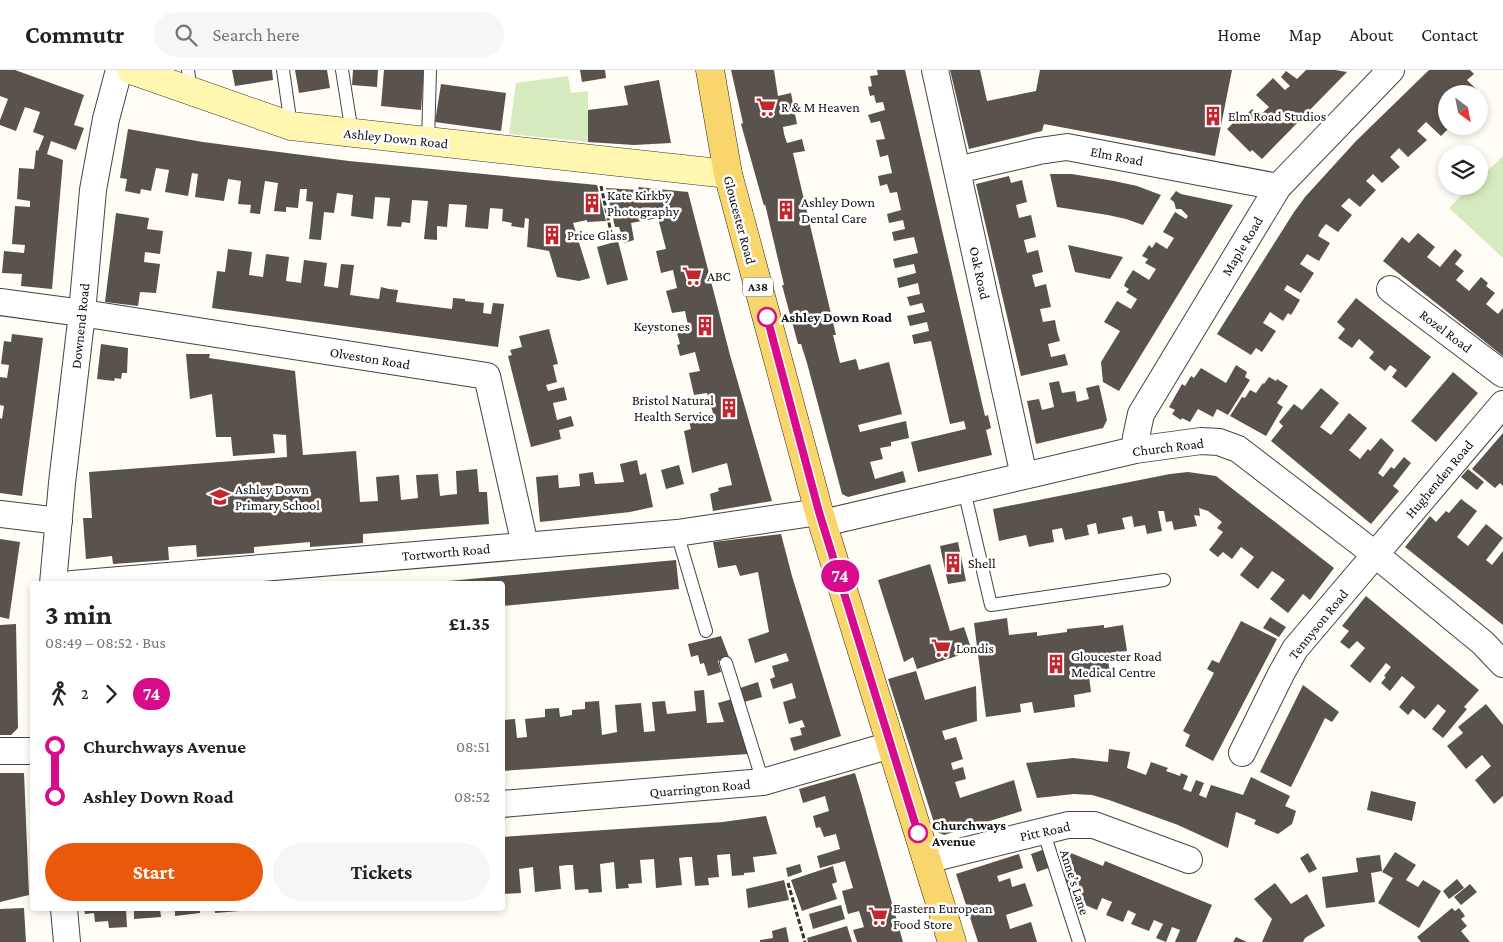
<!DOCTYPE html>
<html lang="en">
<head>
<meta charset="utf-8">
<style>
	body { margin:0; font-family:"Crimson Pro",serif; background:#f6f6f6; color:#222; height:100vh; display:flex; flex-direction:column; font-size:19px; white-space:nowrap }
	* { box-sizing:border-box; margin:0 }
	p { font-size:16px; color:#767676 }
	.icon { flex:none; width:28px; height:28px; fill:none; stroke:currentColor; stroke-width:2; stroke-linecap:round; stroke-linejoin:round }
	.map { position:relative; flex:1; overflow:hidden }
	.drawer { position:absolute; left:30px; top:511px; width:475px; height:330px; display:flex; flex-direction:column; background:#fff; border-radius:5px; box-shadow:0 2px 8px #0003 }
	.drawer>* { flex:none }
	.badge { padding:0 10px; border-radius:16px; font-size:18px; line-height:32px }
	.needle { width:32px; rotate:148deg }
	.buttons { position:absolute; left:1438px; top:15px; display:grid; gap:10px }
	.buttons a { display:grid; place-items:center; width:50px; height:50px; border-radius:50%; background:#fff; box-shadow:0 2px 8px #0003; font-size:25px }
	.map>.badge { position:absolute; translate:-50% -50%; box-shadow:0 0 0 2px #fff }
	.legs { display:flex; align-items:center; gap:8px; height:55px; padding:0 15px; font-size:16px }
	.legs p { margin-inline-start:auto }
	.overview { display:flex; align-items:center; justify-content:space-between; height:85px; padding:0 15px }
	h1 { font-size:28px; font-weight:700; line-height:38px }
	.cta { display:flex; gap:10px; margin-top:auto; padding:10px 15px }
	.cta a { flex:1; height:58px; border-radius:30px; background:#ea580c; color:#fff; font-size:20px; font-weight:700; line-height:58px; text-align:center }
	.cta a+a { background:#f6f6f6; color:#222 }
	ul { padding:0 15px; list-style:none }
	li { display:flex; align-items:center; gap:18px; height:50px; font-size:19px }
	li i { display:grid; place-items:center; width:8px; height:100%; margin:0 6px; background:currentColor }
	li i::after { content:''; width:12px; height:12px; margin:-6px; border:4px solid; border-radius:50%; background:#fff }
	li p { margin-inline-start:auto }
	li:first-child i { background:linear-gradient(#0000 50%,currentColor 0) }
	li:last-child i { background:linear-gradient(currentColor 50%,#0000 0) }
	header { display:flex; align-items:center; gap:30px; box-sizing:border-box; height:70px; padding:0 25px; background:#fff; border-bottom:1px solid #e0e0e0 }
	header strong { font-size:24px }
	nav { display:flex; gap:28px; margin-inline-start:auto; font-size:18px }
	.search { width:350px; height:45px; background:#f6f6f6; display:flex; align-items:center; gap:12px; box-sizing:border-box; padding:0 18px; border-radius:28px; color:#767676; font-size:19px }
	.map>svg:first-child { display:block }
	.green { fill:#d5ebbd }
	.building { fill:#5a524d }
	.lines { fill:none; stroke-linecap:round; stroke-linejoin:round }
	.lane-casing { stroke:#444; stroke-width:14 }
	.street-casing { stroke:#444; stroke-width:28 }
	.secondary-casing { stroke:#333; stroke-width:29 }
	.primary-casing { stroke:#222; stroke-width:29 }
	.path { stroke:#333; stroke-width:3; stroke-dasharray:5 2.5; stroke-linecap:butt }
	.lane { stroke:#fff; stroke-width:12 }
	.street { stroke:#fff; stroke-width:26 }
	.secondary { stroke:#fff6b0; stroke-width:28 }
	.primary { stroke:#f9d66b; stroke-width:28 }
	.line-1-casing { stroke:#fff; stroke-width:11 }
	.line-1 { stroke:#d70b8c; stroke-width:8 }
	.stop-1-dot { fill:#fff; stroke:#d70b8c; stroke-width:2.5 }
	.labels { text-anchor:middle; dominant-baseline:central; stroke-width:5; stroke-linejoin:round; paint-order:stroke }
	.shield { fill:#fff; stroke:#585858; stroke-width:1 }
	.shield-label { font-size:12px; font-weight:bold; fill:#111 }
	.poi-label { font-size:14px; fill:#111; stroke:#fff; text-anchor:start }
	.street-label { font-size:14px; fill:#111; stroke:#fff }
	.stop-label { font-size:14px; font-weight:bold; fill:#111; stroke:#fff; text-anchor:start }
</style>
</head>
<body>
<header>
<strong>Commutr</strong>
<div class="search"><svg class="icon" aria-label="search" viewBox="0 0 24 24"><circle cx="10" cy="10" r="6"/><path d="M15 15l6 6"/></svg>Search here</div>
<nav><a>Home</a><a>Map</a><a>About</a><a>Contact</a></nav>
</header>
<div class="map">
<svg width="1503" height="872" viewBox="0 0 1503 872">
	<rect width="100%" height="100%" fill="#fffdf5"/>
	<path class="green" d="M568 6 571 23 588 21V72L509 64 516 13Z
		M1503 86V188L1449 138 1471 116H1479V109Z"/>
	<path class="building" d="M0 0H15L84 25 74 55 84 58 76 80 51 71 47 84 63 90 52 219 21 216 22 204 2 203 4 181 24 183 25 175 12 174 15 136 30 137V131L17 129 19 98 34 99 36 80 38 81 44 66 33 62 40 42 25 37 16 61 0 55V50L8 29 0 26Z
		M232 0H272L273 10 235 16Z
		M295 0H327L330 18 299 23Z
		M353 0H378L377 17 352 15Z
		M384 0H424L421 40 381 36Z
		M580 0H605L606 8 582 12Z
		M731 0H774L778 26 791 23 797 54 783 57 784 64 787 73 802 69 805 81 793 83 836 265H833L840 293 856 289 859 300 889 292 902 344 858 355 860 362 906 351 909 368 891 372V376L880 378 883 389 870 392 875 409 903 401 906 412 848 427 842 424 807 293 801 274H798L782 215H784L765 134 764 136 741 54 743 53Z
		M877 0H905L985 346 988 345 991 358 986 360 992 385 918 402 911 372 966 359 964 351 950 354 931 271 914 274 912 265 929 261 927 252 910 256 907 246 925 242 922 233 910 236 907 227 920 224 918 213 899 218 897 208 916 203 914 194 895 198 893 189 918 183 914 167 894 171 892 162 905 159 903 150 889 153 887 144 901 140 897 122 890 123 887 114 880 116 878 106 892 103 888 85 880 87 876 70 885 69 880 51 871 53 868 45 885 40 883 32 876 33 874 25 870 26 868 17 872 16 870 6 878 5Z
		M950 0H980L987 31 1036 21 1040 0H1232L1215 86 1044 54 1042 61 969 79Z
		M1306 0H1335L1347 2 1262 89 1252 80 1250 82 1227 59 1242 44 1244 47 1252 39 1259 46 1269 37 1256 25 1273 8 1285 20 1290 16 1281 7 1286 1 1297 9Z
		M1429 0H1470L1474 4 1467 10 1482 25 1479 28V24H1446V31L1443 35 1446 38V56H1451L1441 66 1426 52 1417 61 1427 70 1408 87 1399 78 1390 87 1400 97 1382 113 1373 104 1366 111 1376 120 1360 137 1349 128 1341 136 1352 145 1338 162 1326 154 1321 160 1318 166 1330 173 1319 191 1307 184 1300 194 1314 203 1301 223 1287 215 1284 220 1300 230 1291 245 1288 243 1283 251 1270 242 1263 253 1276 261 1262 282 1256 278 1251 285 1217 264 1294 142 1305 127 1356 71Z
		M659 10 671 73 634 75 588 72V40L628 35 624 16Z
		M441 14 506 23 501 61 435 52Z
		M128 59 203 72 349 91 597 115 606 151 587 152V150L573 153 590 208 579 211 557 207 549 181 527 177 529 149 525 148 524 158 511 156 512 153 502 151 503 139 490 138 488 159 465 157 467 135 449 134 447 157 437 156V170L424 169 428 131 412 130 410 153 402 152 401 157 387 156 390 128 375 127 373 149 351 146 353 125 337 123 334 143 324 142 321 170 309 169 313 132 306 131 307 119H300L298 138 286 137V142L274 141 278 113 265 111 260 144 250 143 251 135 238 134 241 111 228 109 224 131 195 127 198 104 192 103 188 126 165 122 169 100 156 98 151 121 141 119 140 124 125 121 127 109 120 108Z
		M1050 104H1072L1114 111 1137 116 1161 125 1143 155 1126 149 1108 145 1057 137Z
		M1009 106 1011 113 1022 110 1027 132 1016 135 1019 148 1031 145 1036 167 1024 170 1027 183 1038 180 1043 202 1032 205 1035 217 1046 214 1051 237 1040 239 1043 252 1055 250 1057 261 1060 271 1048 274 1051 287 1065 284 1068 295 1021 306 976 114Z
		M638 117 688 122 730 285 772 431 713 441 710 424 719 421 718 418 732 415 727 393 692 403 684 361 691 359 688 348 713 343 707 323 694 325 689 303 700 301 695 282 680 286 677 275 680 274 677 263 689 260 685 241 672 243 666 221 677 218 673 200 661 203 656 181 666 179 658 148 631 153 634 170 624 173 619 157H615L606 118 639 120Z
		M1176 121 1181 124 1233 135 1119 321 1103 312 1101 292 1120 261 1104 252 1117 231 1131 239 1137 229 1126 222 1129 219 1124 216 1126 211 1133 200 1149 210 1156 199 1145 193 1148 189 1142 186 1146 180 1149 175 1152 178 1156 172 1167 179 1174 168 1163 162 1175 142 1186 149 1188 146 1181 139H1176L1174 132 1170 129Z
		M116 143 149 148 147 159 163 161 160 184 145 182 144 192 160 194 156 223 140 222 138 236 105 232Z
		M1418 163 1435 177 1427 187 1440 197 1455 179 1462 185 1455 194 1464 201 1456 210 1469 221 1481 207 1488 213 1486 216 1495 223 1486 234 1498 244 1503 238V286L1383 191 1402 167 1409 173Z
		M618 171 628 210 607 215 597 177Z
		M1068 175 1123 187 1110 209 1075 202Z
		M228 179 252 182 249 205 263 207 266 184 289 187 286 211 301 213 304 190 327 193 324 216 338 218 341 194 354 195 350 225 379 229 381 217 389 219 398 220 396 232 452 239 453 228 465 229V231L484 233 483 243 491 244 493 233 504 234 498 277 212 238 217 201 225 202Z
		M1356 228 1431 287 1406 318 1392 307 1397 300 1390 295 1385 301 1369 288 1374 282 1359 269 1352 278 1338 268 1345 259 1337 252Z
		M549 259 558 294 553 295 557 312 546 315 548 321 564 317 567 330 553 333 557 350 571 346 574 356 559 360 561 369 531 377 508 286 512 285 510 280 522 277 519 266Z
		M12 264 43 268 22 426 0 423V348L2 349 4 336 0 335V307L7 308 9 295 1 294 4 271 11 272Z
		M101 274 128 278 127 303H122L121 309 115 308 114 311 97 309Z
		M186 284H210L209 288 295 301 303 385 356 381 360 432 378 431 376 407 399 405 401 430 418 428 416 405 438 404 440 426 447 425 457 424 456 401 477 399 479 422H487L489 454 363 464V473L310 477V472L254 477V483L197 487 196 475 168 477 169 490 113 494 112 486 86 489 83 448H92L89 402 287 387 286 365 273 364 275 383 233 386 231 367H216L212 324 190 329Z
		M1236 295 1247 302 1245 307 1250 310 1228 345 1217 339 1213 347 1198 339 1190 352 1182 348 1181 350 1172 344 1175 340 1169 337 1182 314 1185 316 1191 306 1194 308 1201 298 1226 313Z
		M1453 302 1478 323 1436 372 1411 351Z
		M1269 307 1276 311 1277 309 1288 316 1277 333 1283 337 1266 366 1230 346 1242 327 1245 328 1250 320 1256 323 1263 313 1264 314Z
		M1059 311 1062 323 1075 321 1077 332 1089 329 1086 318 1099 315 1107 350 1103 358 1036 374 1027 331 1039 329 1042 340 1054 337 1049 313Z
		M1321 318 1339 333 1320 357 1331 365 1349 343 1367 358 1349 380 1355 385 1360 389 1368 379 1370 381 1381 368 1394 380 1378 403 1383 407 1391 397 1394 399 1404 387 1411 393 1393 416 1399 421 1371 454 1271 371 1283 356 1279 352 1294 334 1302 340Z
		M1503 363V416L1500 413 1495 418 1472 399Z
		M637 390 640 405 646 403 653 437 630 442 540 452 536 407 558 405 559 418 580 416 579 404 593 402 595 414 624 412 620 394Z
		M679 395 684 414 666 419 661 400Z
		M1468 399 1484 412 1477 420 1461 407Z
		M1188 402 1216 406 1334 498 1310 530 1303 524 1288 543 1270 529 1285 510 1278 505 1272 501 1258 519 1240 505 1254 487 1241 477 1232 489 1223 482 1218 487 1209 480 1223 462 1217 458 1222 452 1208 441 1199 438 1200 446 1194 445 1197 456 1174 460 1172 451 1166 452 1164 441H1158L1162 461 1147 464 1145 455 1134 457 1132 446 1122 448 1125 459 1108 462 1098 464 1096 453 1087 455 1089 465 1065 470 1062 458 1052 460 1054 472 1037 475 1029 477 1026 465 999 471 993 439 1170 404Z
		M1461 429 1477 441 1457 467 1468 476 1486 454 1503 468 1486 490 1492 495 1503 481V555L1405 477 1430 446 1436 452 1446 441 1449 443Z
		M781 464 792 506 841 666 794 681 790 668 802 665 800 658 805 657 802 650 789 654 783 632 796 628 792 613 773 619 770 609 775 607 772 596 789 591 786 583 755 593 748 569 769 562 758 502 740 506 736 495 718 498 713 472Z
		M0 469 20 472 9 549 0 547Z
		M958 472 966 511 948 514 940 476Z
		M676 490 679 519 502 536V514H438V512Z
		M930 494 950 561 964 557 972 581 917 599 913 587 904 592 878 510Z
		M1366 526 1479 620 1464 637 1467 639 1443 668 1432 659 1446 641 1438 634 1425 649 1413 639 1408 645 1399 637 1415 617 1402 606 1390 621 1381 613 1386 607 1384 606 1391 597 1386 593 1370 613 1350 596 1365 578 1357 571 1349 579 1340 572 1349 561 1342 556Z
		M1270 547 1286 557 1279 567 1263 558Z
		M1007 548 1009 565 1037 562V566L1067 562V559L1104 555V558L1123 555 1127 581 1107 583 1110 604 1089 606 1091 622 1074 625 1075 637 1034 643 1032 632 1020 634 1021 642 986 647 974 553Z
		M1241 551 1277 569 1213 691 1185 676 1190 665 1183 661 1214 603 1207 599 1212 590 1219 593Z
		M16 554 18 658 11 665H0V555Z
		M721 566 729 587 718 591 721 602 708 606 704 593 700 594 698 585 691 587 688 574Z
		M916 601 925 630 976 616 977 651 942 661 945 670 956 667 963 689 951 693 953 700 963 697 966 709 955 712 960 728 1014 710 1022 741 944 765 937 762 888 609Z
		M758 612 762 627 744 632 740 618Z
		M1303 615 1339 642 1332 652 1325 648 1291 717 1260 702Z
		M704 620 707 653 724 652 718 633 732 629 748 684 502 701V650L515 649 517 668 527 667 525 649 545 647V639L559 638 560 647 572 645V640L585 639V632L599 631 602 665 617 662 615 635 641 633 644 662 655 661 652 632 665 631 667 644 696 641 694 621Z
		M1486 634 1503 655V726L1494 734 1475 710 1491 696 1482 685 1466 699 1447 676 1463 663 1458 657Z
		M1109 679 1130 682 1127 698 1146 705 1151 692 1168 698 1166 701 1180 706 1181 703 1188 706 1183 719 1191 722 1196 710 1204 713 1199 725 1206 728 1211 715 1243 725 1251 707 1290 726 1285 736 1296 741 1292 754 1278 764 1254 754 1256 750 1236 742 1228 778 1178 755 1109 730 1092 725 1074 724 1037 728 1026 693 1073 688 1108 692Z
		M0 703H24L29 825 0 832Z
		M855 703 861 723 903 872H857L853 860 864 857 859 841 848 844 842 821 853 818 845 791 820 798 817 786 840 779 836 764 824 767 820 757 816 758 813 746 829 741 825 726 803 733 799 719Z
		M1371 721 1416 732 1412 751 1367 740Z
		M766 746 777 784 753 787 755 802 744 803V805L732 806 730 784 717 785 719 807 708 808 709 815 695 816 692 787H687L679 788 682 815 656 818 654 789 640 790 642 813 628 814 629 818 616 819 614 792 600 794 602 822 589 823 588 819 575 820 573 795H568L559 796 561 819 535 822 533 797 519 799 521 823 502 824V767L723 752Z
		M1045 779 1051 797 1037 802 1031 784Z
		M1395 782 1416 795 1406 810 1418 817 1423 810 1441 821 1419 858 1378 833 1393 808 1382 802Z
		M1071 783 1103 796 1105 791 1212 835 1196 872H1175L1180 860 1172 857 1166 872 1156 868 1163 854 1154 850 1149 861 1131 854 1136 844 1128 840 1123 852 1106 845 1112 832 1102 828 1097 840 1071 829 1062 804Z
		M1308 783 1317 799 1309 803 1300 788Z
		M1019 784 1023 798 997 806 999 812 1010 808 1012 817 1025 813 1033 836 1006 845 1010 859 1031 852 1037 872H978L956 804Z
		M1380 785 1382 801 1371 803 1375 832 1326 838 1322 807 1358 802 1356 788Z
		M800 794 802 802 788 807 786 798Z
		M833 796 837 812 832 814 837 829 802 841 791 810Z
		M1457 809 1464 818 1449 829 1443 821Z
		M784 810 789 830 748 838 746 819Z
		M1275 813 1291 834 1307 824 1325 856 1305 868 1303 872H1262L1272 849 1254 829Z
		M1470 814 1477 822 1461 835 1454 827Z
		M841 835 845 849 813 859 809 844Z
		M24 838 26 872H0V839Z
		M1452 838 1455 841 1459 838 1465 846 1461 849 1467 856 1461 861 1470 872H1421L1417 867Z
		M84 839H126L127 857 109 858 108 851 95 852 94 843 85 844Z
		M134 839H160L161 847 134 849Z
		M175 839H200V843L175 846Z
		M215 839H240V841L215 843Z
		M847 856 852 872H808L807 868Z
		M786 857 789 872H760V870L773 868 772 861Z
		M1236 867 1247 872H1233Z"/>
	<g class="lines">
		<defs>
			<path id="lane" d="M188 0 191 21
				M283 0 291 56
				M342 0 352 63
				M428 72 430 0
				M964 420 991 535 1164 510
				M677 463 706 561
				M726 593 763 712
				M1043 760 1079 872"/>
			<path id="street" d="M935 0 1024 406
				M957 100 1039 81 1067 77 1278 117
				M1390 219 1503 304
				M0 232 82 243 487 306 525 475
				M1135 380 1136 367 1141 344 1278 117 1391 0
				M0 444 59 451
				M823 453 1135 380 1201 371 1219 372 1238 379 1376 485 1483 573 1503 594
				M53 514 62 413 82 243 93 120 106 49 119 0
				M72 514 677 463 819 442
				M0 681H32
				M1242 683 1281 604 1295 579 1503 334
				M502 734 763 712 891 675
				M927 790 1068 755H1094L1189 790
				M64 839 67 872"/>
			<path id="secondary" d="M131 0 291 56 728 104"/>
			<path id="primary" d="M710 0 728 104 819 442 952 872"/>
		</defs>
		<use href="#lane" class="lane-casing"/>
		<use href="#street" class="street-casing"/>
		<use href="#secondary" class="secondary-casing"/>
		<use href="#primary" class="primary-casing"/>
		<path class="path" d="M601 116 612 167
			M788 813 805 872"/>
		<use href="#lane" class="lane"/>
		<use href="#street" class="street"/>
		<use href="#secondary" class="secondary"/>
		<use href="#primary" class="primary"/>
	</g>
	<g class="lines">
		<defs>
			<path id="line-1" d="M767 247 819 442 918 763"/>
		</defs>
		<use href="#line-1" class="line-1-casing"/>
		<use href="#line-1" class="line-1"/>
	</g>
	<defs>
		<symbol id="supermarket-bare" viewBox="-9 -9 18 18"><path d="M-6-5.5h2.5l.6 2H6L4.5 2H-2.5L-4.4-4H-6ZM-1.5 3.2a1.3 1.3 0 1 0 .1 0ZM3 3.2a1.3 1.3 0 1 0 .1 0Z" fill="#c4262e" stroke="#fff" stroke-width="2.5" paint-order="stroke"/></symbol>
		<symbol id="building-bare" viewBox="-9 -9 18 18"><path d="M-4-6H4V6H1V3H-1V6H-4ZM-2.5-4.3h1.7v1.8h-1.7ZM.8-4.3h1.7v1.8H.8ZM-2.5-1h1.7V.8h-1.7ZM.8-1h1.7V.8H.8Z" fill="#c4262e" stroke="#fff" stroke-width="2.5" paint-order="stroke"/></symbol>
		<symbol id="school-bare" viewBox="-9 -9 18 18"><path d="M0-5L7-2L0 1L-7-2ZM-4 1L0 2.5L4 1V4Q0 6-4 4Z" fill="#c4262e" stroke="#fff" stroke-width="2.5" paint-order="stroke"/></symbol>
	</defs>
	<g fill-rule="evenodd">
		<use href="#supermarket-bare" x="752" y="23" width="28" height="28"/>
		<use href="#building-bare" x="1199" y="32" width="28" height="28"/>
		<use href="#building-bare" x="578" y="119" width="28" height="28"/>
		<use href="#building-bare" x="772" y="126" width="28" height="28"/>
		<use href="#building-bare" x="538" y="151" width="28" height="28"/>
		<use href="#supermarket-bare" x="678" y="192" width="28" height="28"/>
		<use href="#building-bare" x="691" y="242" width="28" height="28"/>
		<use href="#building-bare" x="715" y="324" width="28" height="28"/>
		<use href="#school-bare" x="206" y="413" width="28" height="28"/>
		<use href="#building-bare" x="939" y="479" width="28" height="28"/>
		<use href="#supermarket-bare" x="927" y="564" width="28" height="28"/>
		<use href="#building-bare" x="1042" y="580" width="28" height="28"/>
		<use href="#supermarket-bare" x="864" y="832" width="28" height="28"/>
	</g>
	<g class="stop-1-dot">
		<circle cx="767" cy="247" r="9"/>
		<circle cx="918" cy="763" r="9"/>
	</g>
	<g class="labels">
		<rect class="shield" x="743" y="207.5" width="30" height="19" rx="4"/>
		<g class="shield-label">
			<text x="758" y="217">A38</text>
		</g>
		<g class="poi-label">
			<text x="781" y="37">R &amp; M Heaven</text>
			<text x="1228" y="46">Elm Road Studios</text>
			<text x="607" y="125">Kate Kirkby<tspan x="607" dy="16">Photography</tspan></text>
			<text x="801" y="132">Ashley Down<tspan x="801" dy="16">Dental Care</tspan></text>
			<text x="567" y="165">Price Glass</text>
			<text x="707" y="206">ABC</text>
			<text x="690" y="256" text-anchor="end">Keystones</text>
			<text x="714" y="330" text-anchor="end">Bristol Natural<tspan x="714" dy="16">Health Service</tspan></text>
			<text x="235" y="419">Ashley Down<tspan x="235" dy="16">Primary School</tspan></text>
			<text x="968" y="493">Shell</text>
			<text x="956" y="578">Londis</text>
			<text x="1071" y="586">Gloucester Road<tspan x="1071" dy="16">Medical Centre</tspan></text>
			<text x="893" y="838">Eastern European<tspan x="893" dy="16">Food Store</tspan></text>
		</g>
		<g class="street-label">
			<text transform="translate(396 68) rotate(6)">Ashley Down Road</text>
			<text transform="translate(1117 86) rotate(11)">Elm Road</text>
			<text transform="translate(740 150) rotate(75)">Gloucester Road</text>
			<text transform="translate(1242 176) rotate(-59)">Maple Road</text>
			<text transform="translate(980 203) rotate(78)">Oak Road</text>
			<text transform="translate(80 256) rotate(-84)">Downend Road</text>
			<text transform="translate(1446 261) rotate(37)">Rozel Road</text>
			<text transform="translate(370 288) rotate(9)">Olveston Road</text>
			<text transform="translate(1168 377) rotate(-7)">Church Road</text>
			<text transform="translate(1439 409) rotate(-50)">Hughenden Road</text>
			<text transform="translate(446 482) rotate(-5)">Tortworth Road</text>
			<text transform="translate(1318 554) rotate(-51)">Tennyson Road</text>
			<text transform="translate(700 718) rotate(-5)">Quarrington Road</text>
			<text transform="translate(1045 761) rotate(-12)">Pitt Road</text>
			<text transform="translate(1075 812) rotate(72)">Anne’s Lane</text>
		</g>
		<g class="stop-label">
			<text x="781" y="247">Ashley Down Road</text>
			<text x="932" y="755">Churchways<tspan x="932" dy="16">Avenue</tspan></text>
		</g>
	</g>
</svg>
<div class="buttons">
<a><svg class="needle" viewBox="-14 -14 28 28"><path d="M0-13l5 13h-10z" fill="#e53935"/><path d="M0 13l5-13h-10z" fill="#767676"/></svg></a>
<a><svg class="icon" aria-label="layers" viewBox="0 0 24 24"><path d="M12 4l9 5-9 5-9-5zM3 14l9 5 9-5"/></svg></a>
</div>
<b class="badge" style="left:840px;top:506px;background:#d70b8c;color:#fff">74</b>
<section class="drawer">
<div class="overview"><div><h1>3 min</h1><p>08:49 – 08:52 · Bus</p></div><b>£1.35</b></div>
<div class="legs"><svg class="icon" aria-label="walk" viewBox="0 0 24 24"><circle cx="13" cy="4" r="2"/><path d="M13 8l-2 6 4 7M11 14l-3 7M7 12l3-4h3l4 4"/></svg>2<svg class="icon" aria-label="forward" viewBox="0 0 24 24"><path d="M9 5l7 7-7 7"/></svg><b class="badge" style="background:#d70b8c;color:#fff">74</b></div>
<ul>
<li><i style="color:#d70b8c"></i><b>Churchways Avenue</b><p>08:51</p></li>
<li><i style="color:#d70b8c"></i><b>Ashley Down Road</b><p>08:52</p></li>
</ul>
<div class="cta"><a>Start</a><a>Tickets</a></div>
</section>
</div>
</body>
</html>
